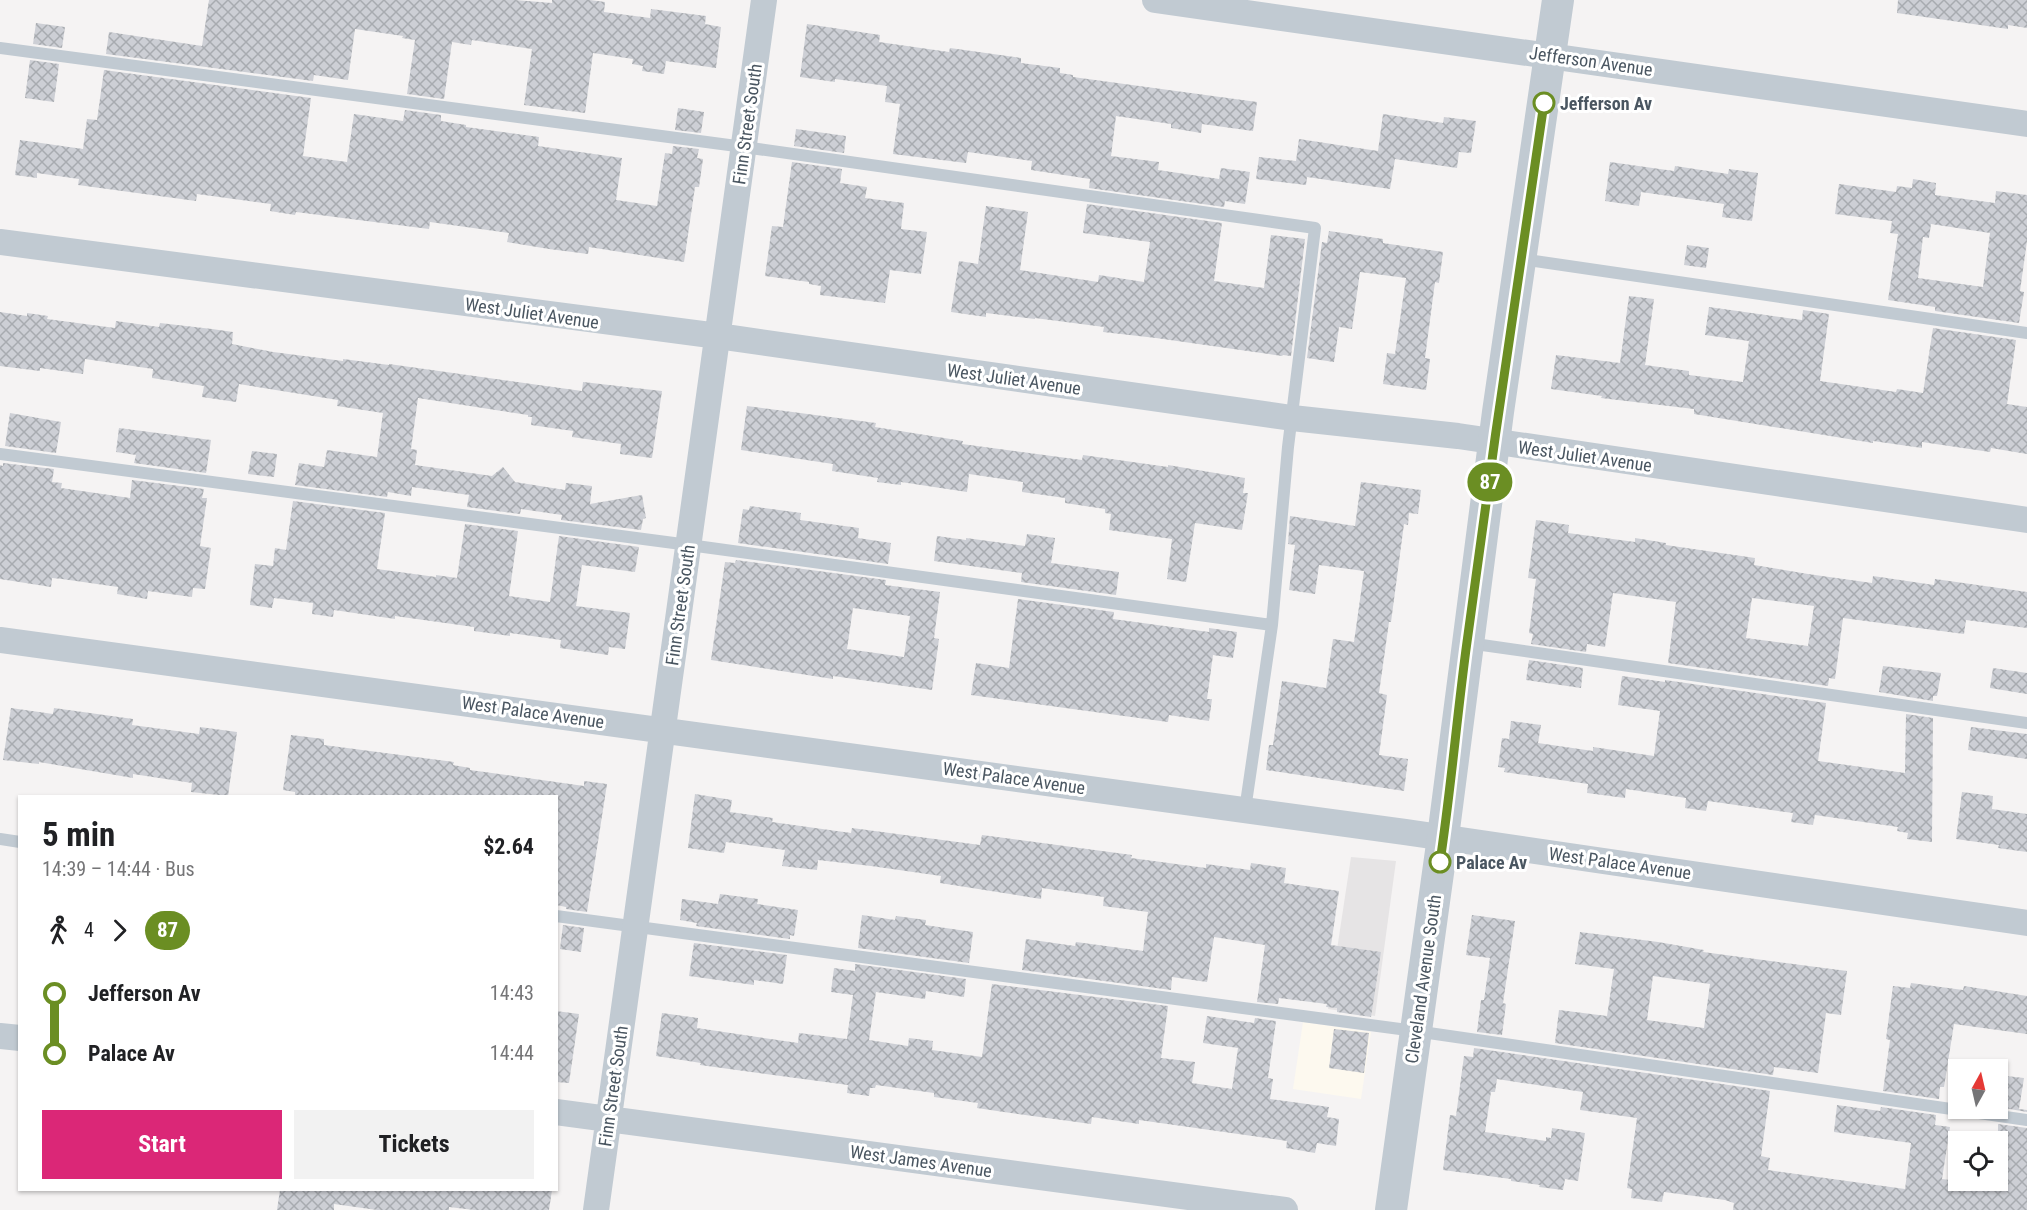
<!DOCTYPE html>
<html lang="en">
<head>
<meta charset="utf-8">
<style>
	body { margin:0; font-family:"Roboto Condensed",sans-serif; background:#f2f2f2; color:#202124; height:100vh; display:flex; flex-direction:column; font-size:22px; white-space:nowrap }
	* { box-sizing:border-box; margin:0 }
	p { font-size:20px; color:#757577 }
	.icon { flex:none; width:33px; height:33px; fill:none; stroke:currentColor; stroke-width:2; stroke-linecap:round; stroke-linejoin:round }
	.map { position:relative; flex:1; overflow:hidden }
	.sheet { position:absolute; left:18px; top:795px; width:540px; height:396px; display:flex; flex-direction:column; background:#fff; border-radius:0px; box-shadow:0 2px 4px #0004 }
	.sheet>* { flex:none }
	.badge { padding:0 12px; border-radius:20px; font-size:21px; line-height:39px }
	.needle { width:39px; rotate:8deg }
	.tools { position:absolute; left:1948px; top:1059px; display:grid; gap:12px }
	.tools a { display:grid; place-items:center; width:60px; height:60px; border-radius:0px; background:#fff; box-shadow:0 2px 4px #0004; font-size:30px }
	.map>.badge { position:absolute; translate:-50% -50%; box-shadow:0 0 0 3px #fff }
	.legs { display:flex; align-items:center; gap:9px; height:66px; padding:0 24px; font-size:20px }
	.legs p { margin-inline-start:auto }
	.headline { display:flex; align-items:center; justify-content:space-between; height:102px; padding:0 24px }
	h1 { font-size:33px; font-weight:700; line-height:45px }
	.primary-button { display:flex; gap:12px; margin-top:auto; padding:12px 24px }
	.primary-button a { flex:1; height:69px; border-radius:0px; background:#db2777; color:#fff; font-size:24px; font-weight:700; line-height:69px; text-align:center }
	.primary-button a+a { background:#f2f2f2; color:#202124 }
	ul { padding:0 24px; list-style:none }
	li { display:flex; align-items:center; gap:21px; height:60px; font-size:22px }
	li i { display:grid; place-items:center; width:9px; height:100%; margin:0 8px; background:currentColor }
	li i::after { content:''; width:15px; height:15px; margin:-8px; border:4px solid; border-radius:50%; background:#fff }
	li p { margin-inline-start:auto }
	li:first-child i { background:linear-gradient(#0000 50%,currentColor 0) }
	li:last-child i { background:linear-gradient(currentColor 50%,#0000 0) }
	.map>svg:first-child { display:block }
	.commercial { fill:#fdf9ef }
	.education { fill:#e6e4e5 }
	.building { fill:url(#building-cross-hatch); fill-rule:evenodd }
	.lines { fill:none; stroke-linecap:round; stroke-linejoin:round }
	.service { stroke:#c1cad2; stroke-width:12 }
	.minor { stroke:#c1cad2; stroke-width:26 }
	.tertiary { stroke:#c1cad2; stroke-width:32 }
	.line-1-casing { stroke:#fff; stroke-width:14 }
	.line-1 { stroke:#6b8e23; stroke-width:9 }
	.stop-1-dot { fill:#fff; stroke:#6b8e23; stroke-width:3 }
	.labels { text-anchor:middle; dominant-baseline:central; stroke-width:6; stroke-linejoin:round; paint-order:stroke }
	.street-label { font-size:18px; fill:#4a5661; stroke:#fff }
	.stop-label { font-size:18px; font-weight:bold; fill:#4a5661; stroke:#fff; text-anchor:start }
</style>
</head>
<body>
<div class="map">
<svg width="2027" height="1210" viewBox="0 0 2027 1210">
	<defs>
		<pattern id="building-cross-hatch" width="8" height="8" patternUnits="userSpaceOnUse" patternTransform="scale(1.5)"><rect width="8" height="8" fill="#cdcfd5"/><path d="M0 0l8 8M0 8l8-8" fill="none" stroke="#a8abb0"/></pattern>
	</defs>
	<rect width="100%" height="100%" fill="#f5f3f3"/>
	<path class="commercial" d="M1303 1022 1371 1032 1361 1099 1293 1089Z"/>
	<path class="education" d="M1351 857 1396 861 1375 1016 1328 1009Z"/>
	<path class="building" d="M209 0H515L552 3V0H590L605 2 604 12 650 18 651 9 706 16 705 24 721 27 716 68 666 61 664 74 642 71 643 66 632 64 633 59 593 53 585 113 524 105 532 49 472 40 471 45 452 42 444 99 407 94 415 40 402 38 403 36 355 29 348 80 314 75 313 81 106 54 109 32 202 46Z
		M1898 0H2027V28L2008 25V29L1897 13Z
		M36 23 65 27 62 48 33 44Z
		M807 24 880 35 879 42 949 52 950 48 1021 58V63L1060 68V73L1073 75V77L1257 102 1253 131 1202 124 1201 133 1171 128V124L1116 116 1111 156 1159 162 1158 170 1219 179 1221 168 1250 172 1245 204 1225 201 1224 207 1089 188 1090 179 1031 170 1032 161 968 152 966 163 893 154 900 104 885 102 887 86 835 79V82L800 77Z
		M30 60 59 64 54 102 25 98Z
		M104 70 311 98 303 156 347 162 354 114 403 121 405 110 441 115V121L466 125V127L539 137 538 146 622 158 616 200 657 206 665 153 672 154 673 146 699 149 697 158 703 159 699 187H695L684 262 589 247 588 254 549 249 507 242 509 233 430 222 429 229 296 212 295 215 270 211 271 204 197 194 196 201 78 185 79 179 37 173V178L15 175 20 140 83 149 87 119 97 120Z
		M678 108 704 112 701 133 675 130Z
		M1383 114 1443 123 1444 117 1476 121 1471 153 1459 152 1457 168 1395 159 1390 189 1307 177 1306 185 1256 179 1259 157 1296 161 1299 139 1378 151Z
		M796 129 846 136 844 153 794 146Z
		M792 162 842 169 840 183 867 187 865 198 904 203 901 229 927 232 921 274 890 270 885 303 820 295 821 286 809 284V282L765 276 772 226 783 227Z
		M1610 162 1674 171 1675 166 1728 174 1729 169 1758 173 1752 221 1722 217 1724 204 1641 192 1639 206 1605 201Z
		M1913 179 1936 183 1935 195 1995 203 1996 191 2027 195V241L2020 291 2024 292 2019 323 1935 311V307L1888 300 1898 234 1890 233 1892 221 1835 214 1839 184 1896 192 1897 186 1912 188ZM1931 224 1990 233 1983 287 1918 278 1923 237 1929 238Z
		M1087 204 1222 223 1214 281 1264 288 1271 235 1305 239 1291 356 1283 355 1282 356 1156 338 1103 332 1104 327 1035 318V319L986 313V317L951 312 959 261 978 264 986 206 1028 212 1020 270 1098 282 1099 275 1144 282 1150 242 1083 233Z
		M1329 231 1383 239V243L1443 252 1439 283 1435 282 1425 358 1430 359 1426 390 1383 384 1387 353 1395 354 1406 278 1360 272 1352 329 1339 327 1334 362 1307 358 1322 242 1327 243Z
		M1687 245 1709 248 1706 268 1684 265Z
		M1629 296 1654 299 1645 365 1689 371V375L1743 382 1749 341 1705 335 1709 307 1802 320 1803 310 1829 314 1820 381 1896 392 1897 389 1923 393 1933 328 2016 340 2007 404 2027 407V454L1991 448 1990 452 1922 442V448L1873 441V443L1694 414V409L1601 398 1602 396 1551 389 1556 355 1620 363Z
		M0 312 27 316V313L48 316 47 319 115 328 116 321 159 327 160 323 212 329 233 332 232 344 273 352 343 361V359L389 365V364L582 391 583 382 662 391 652 458 620 454 621 444 572 437 573 431 531 425 532 417H528V415L418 398 411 449 417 450 415 465 492 476 503 467 515 482 565 490 566 483 592 486 590 504 642 495 646 518 643 519 641 530 561 520 562 515 521 509 520 514 467 507 469 495 412 487 411 496 388 492 387 497 295 485 299 463 324 467 327 450 377 457 383 413 337 406 338 400 239 384 236 402 202 397 204 386 152 378 153 369 85 359 83 374 40 368V371L0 366Z
		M747 406 876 423 875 427 963 441 962 444 1082 460 1083 455 1168 467V465L1245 478 1243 493H1248L1242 530 1195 523 1186 582 1167 579 1172 539 1109 530 1111 514 1105 513V509L1065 503V498L1022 492 1023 482 969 474 967 492 901 482V485L877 482 878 478 832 471 833 464 741 450Z
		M10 413 61 422 56 453 5 446Z
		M119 428 211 440 206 473 134 463 136 455 116 452Z
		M252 451 277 454 274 477 248 474Z
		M3 463 54 469 52 482 62 483 61 488 130 498 132 480 204 489 202 498H207L200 546 211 548 205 589 193 588 192 597 148 591 147 599 117 594 118 587 62 579 52 578 51 587 0 579V465L3 466Z
		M1361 482 1421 490 1418 514 1409 513 1408 525 1404 524 1391 622H1389L1379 693 1387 695 1379 755 1408 759 1404 791 1266 770 1269 745H1273L1282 681 1326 688 1333 639 1354 642 1364 571 1319 565 1315 594 1289 590 1295 545 1288 544 1290 516 1355 526Z
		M293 501 385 513 377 569 436 577V575L457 578 465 524 518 531 509 596 550 602 559 536 639 547 635 572 582 565 576 606 630 613 625 649 609 647 608 655 560 648 561 640 510 633V636L474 631V627L395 616V619L334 610 333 617 312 614 313 603 274 598 272 608 250 605 255 564 273 566 275 548 286 550Z
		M750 506 801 513 800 520 859 528 858 538 891 543 888 564 738 543 743 509 749 510Z
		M1536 520 1569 525 1568 533 1635 542V538L1666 543V545L1755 558 1754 565 1808 574 1872 583 1873 576 1934 585 1935 579 2027 592V628L1966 620 1964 634 1843 618 1835 679 1829 678 1828 686 1668 663 1676 602 1613 593 1605 647 1587 644 1586 652 1531 644 1533 634 1529 633 1536 579 1528 578ZM1752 598 1814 606 1808 646 1746 638Z
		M1027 534 1055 538 1051 563 1119 572 1116 595 1021 582 1022 573 934 561 937 536 966 540V538L1025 546Z
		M736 560 886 580 885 585 940 592 934 638 939 639 932 690 833 676V679L711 660 725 562 735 563ZM853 608 910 616 904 657 847 649Z
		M1018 599 1114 612 1113 619 1209 632V628L1237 632 1233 658 1213 655 1207 699H1212L1209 721 1169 715 1168 722 971 695 976 663 1009 668Z
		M1529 660 1583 668 1581 688 1526 680Z
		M1883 666 1941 673 1937 696H1933V701L1879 692Z
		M1993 668 2027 673V694L1990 688Z
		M1622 676 1665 682V680L1826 703 1818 761 1905 773 1906 714 1933 718 1932 842 1907 839 1908 833 1897 831 1898 827 1815 815 1813 825 1791 822 1793 813 1708 801 1706 811 1685 808 1686 798 1626 789 1625 798 1587 793 1588 784 1504 772 1505 768 1498 767 1502 738 1509 739 1511 721 1541 725 1538 743 1593 751V747L1654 756 1660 711 1618 705Z
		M11 708 53 714 54 708 133 719 132 725 199 734 200 727 237 732 228 796 191 792 192 783 133 774V778L39 762V764L3 760Z
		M1971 727 2027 734V759L1968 750Z
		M291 735 324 739V745L454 762 453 765 470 768V770L584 786V781L607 784 587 912 566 909V907L556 905V796H295V792L283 790Z
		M1962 792 1993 796 1992 809 2027 814V852L1998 848 1999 845 1956 839Z
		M695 794 732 800 730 812 773 818 772 822 851 833 852 828 980 845 982 835 1132 855 1131 858 1206 868V864L1250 870 1251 863 1286 868 1284 883 1339 891 1331 945 1381 952 1371 1017 1337 1012V1008L1326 1007 1327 1004 1279 998 1278 1004 1257 1002 1265 945 1214 937 1207 982 1172 977 1171 990 1022 970 1026 939 1075 946 1076 942 1143 951 1148 912 1103 906 1104 897 1042 888 1041 899 940 883 941 876 871 866 818 860 817 870 782 866 785 850 726 842 724 853 688 848Z
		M720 894 758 899 757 904 798 910 794 936 790 935V939L696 926 697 923 680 920 682 899 718 904Z
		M862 915 895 920 896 916 926 920 925 925 973 932 969 963 858 948Z
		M1472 915 1515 921 1503 1003 1506 1004 1502 1035 1477 1032 1481 1000H1484L1490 958 1466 955Z
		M563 925 584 928 581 952 560 949Z
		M1580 932 1658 942 1704 950 1703 952 1847 971 1841 1015 1826 1013 1818 1073 1774 1067 1773 1075 1555 1043 1559 1010 1607 1016 1614 969 1575 964ZM1653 976 1710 984 1704 1028 1647 1020Z
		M694 943 787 955 783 984 754 980V985L689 976Z
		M855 964 966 979 964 997 926 991 925 999 876 992 869 1040 908 1046 909 1038 933 1041 932 1050 982 1057 992 984 1168 1006 1161 1058 1195 1062 1192 1083 1232 1089 1238 1048 1203 1043 1207 1016 1254 1023 1255 1018 1276 1021 1268 1078 1273 1079 1270 1099 1329 1107 1327 1117 1339 1119 1336 1146 1317 1143 1315 1153 1286 1148 1287 1141 1139 1120V1124L1092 1117 1091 1124 997 1111 977 1108 978 1103 934 1097V1093L876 1085 875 1088H870L869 1096 847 1093 848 1085 700 1065 701 1063 656 1056 662 1013 698 1018 697 1028 798 1043 799 1033 847 1039 853 995 831 992 834 968 855 971Z
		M1911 983 1963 990 1964 986 2027 996V1034L1954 1024 1944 1087H1940L1939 1099 1883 1091 1890 1040 1886 1039 1893 986 1910 988Z
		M556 1011 579 1014 569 1083 556 1082Z
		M1334 1029 1369 1033 1364 1073 1329 1068Z
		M1474 1048 1770 1091 1761 1156 1770 1158 1768 1170 1905 1189 1911 1143 1834 1132 1837 1105 1880 1111 1881 1107 1936 1115 1935 1125 1950 1127 1942 1179 2003 1187 2006 1169H1998V1124L2027 1128V1210H1733L1734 1203 1725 1200 1664 1192 1662 1202 1631 1198 1632 1189 1627 1188 1637 1118 1580 1110 1583 1092 1497 1079 1495 1092H1491L1485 1132 1546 1141V1137L1551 1138 1552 1128 1585 1133 1578 1181 1565 1179 1563 1190 1539 1187 1540 1185 1511 1181V1179L1443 1170 1450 1115 1456 1116 1464 1056 1473 1057Z
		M1998 1075 2024 1078 2019 1109 2027 1110V1112L1998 1107Z
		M280 1190H552L549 1210H474L449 1207V1210H377L334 1204V1210H277Z"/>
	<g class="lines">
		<path class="service" d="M0 48 744 147 1315 228 1288 447 1272 625 1245 810
			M1521 259 2027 333
			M0 454 689 545 1272 625
			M1468 643 2027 723
			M0 839 20 842
			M556 916 1415 1031 2027 1120"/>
		<path class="minor" d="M1155 0 2027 124
			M0 242 718 336 1292 418 1458 436 2027 520
			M0 640 1405 832 2027 923
			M0 1036 20 1038
			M556 1112 1285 1210
			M596 1210 764 0"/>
		<path class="tertiary" d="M1391 1210 1443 837 1498 412 1558 0"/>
	</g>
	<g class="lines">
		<defs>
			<path id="line-1" d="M1440 862C1451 789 1457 715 1467 642 1491 462 1517 283 1544 103"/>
		</defs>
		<use href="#line-1" class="line-1-casing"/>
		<use href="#line-1" class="line-1"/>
	</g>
	<g class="stop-1-dot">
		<circle cx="1544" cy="103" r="10"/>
		<circle cx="1440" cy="862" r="10"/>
	</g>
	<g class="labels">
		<g class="street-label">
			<text transform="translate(1591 61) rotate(8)">Jefferson Avenue</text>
			<text transform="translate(747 124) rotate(-82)">Finn Street South</text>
			<text transform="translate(532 313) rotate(8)">West Juliet Avenue</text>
			<text transform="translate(1014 379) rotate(8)">West Juliet Avenue</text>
			<text transform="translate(1585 456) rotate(8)">West Juliet Avenue</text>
			<text transform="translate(680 605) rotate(-82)">Finn Street South</text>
			<text transform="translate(533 712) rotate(8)">West Palace Avenue</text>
			<text transform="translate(1014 778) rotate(8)">West Palace Avenue</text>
			<text transform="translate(1620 863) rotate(8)">West Palace Avenue</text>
			<text transform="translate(1423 979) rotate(-82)">Cleveland Avenue South</text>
			<text transform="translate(613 1086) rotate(-82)">Finn Street South</text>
			<text transform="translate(921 1161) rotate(8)">West James Avenue</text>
		</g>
		<g class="stop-label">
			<text x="1560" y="103">Jefferson Av</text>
			<text x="1456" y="862">Palace Av</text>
		</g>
	</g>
</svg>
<div class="tools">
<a><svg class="needle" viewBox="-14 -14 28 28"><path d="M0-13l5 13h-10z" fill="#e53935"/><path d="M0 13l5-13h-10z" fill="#757577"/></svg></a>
<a><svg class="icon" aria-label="locate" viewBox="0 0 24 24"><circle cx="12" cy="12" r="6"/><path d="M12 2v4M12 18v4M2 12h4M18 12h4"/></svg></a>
</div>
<b class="badge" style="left:1490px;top:482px;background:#6b8e23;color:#fff">87</b>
<section class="sheet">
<div class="headline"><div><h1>5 min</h1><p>14:39 – 14:44 · Bus</p></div><b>$2.64</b></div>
<div class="legs"><svg class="icon" aria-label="walk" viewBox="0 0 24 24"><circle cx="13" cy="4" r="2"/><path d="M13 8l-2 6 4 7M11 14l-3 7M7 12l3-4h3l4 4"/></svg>4<svg class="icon" aria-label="forward" viewBox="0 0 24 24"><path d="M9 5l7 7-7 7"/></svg><b class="badge" style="background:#6b8e23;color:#fff">87</b></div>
<ul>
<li><i style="color:#6b8e23"></i><b>Jefferson Av</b><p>14:43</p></li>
<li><i style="color:#6b8e23"></i><b>Palace Av</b><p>14:44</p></li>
</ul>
<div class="primary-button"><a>Start</a><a>Tickets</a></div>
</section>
</div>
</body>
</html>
